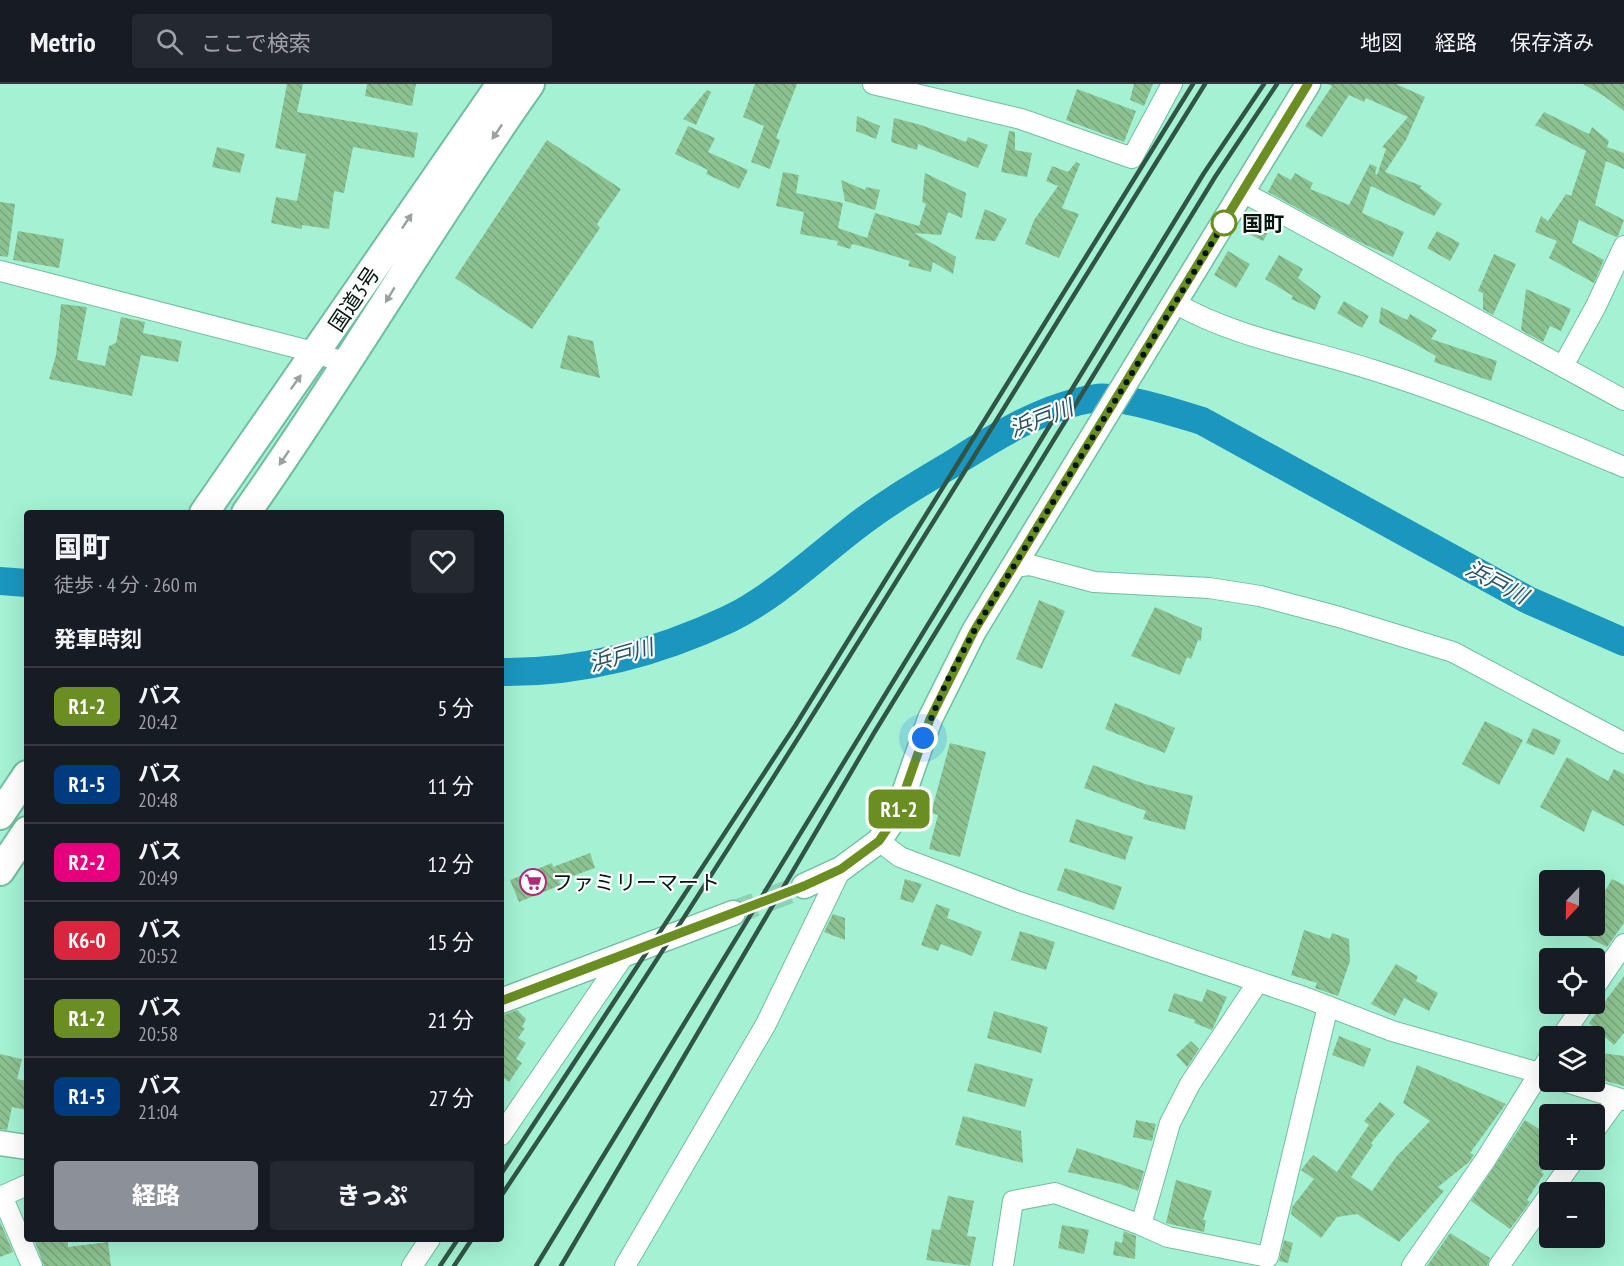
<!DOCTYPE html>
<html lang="ja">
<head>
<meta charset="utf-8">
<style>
	body { margin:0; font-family:"PT Sans Narrow","Noto Sans JP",sans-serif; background:#242831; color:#f1f3f6; height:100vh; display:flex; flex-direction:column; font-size:22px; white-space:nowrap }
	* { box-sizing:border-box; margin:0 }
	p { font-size:20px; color:#9ea1a6 }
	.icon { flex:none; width:33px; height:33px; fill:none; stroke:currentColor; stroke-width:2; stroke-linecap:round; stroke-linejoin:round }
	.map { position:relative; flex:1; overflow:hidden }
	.side { position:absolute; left:24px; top:426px; width:480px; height:732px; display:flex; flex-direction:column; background:#171b24; border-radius:6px; box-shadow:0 6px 24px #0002 }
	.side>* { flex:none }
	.badge { padding:0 12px; border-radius:9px; font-size:21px; line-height:39px }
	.needle { width:39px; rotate:202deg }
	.buttons { position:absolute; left:1539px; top:786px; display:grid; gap:12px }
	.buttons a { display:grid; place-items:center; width:66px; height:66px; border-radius:6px; background:#171b24; box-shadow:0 6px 24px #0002; font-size:30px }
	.you { position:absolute; width:30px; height:30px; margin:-15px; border:4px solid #fff; border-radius:50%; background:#1a73e8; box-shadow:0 0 0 9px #1a73e833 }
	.map>.badge { position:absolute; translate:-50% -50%; box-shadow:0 0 0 3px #fff }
	h2 { padding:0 30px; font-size:22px; line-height:54px }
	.round { display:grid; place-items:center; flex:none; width:63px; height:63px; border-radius:6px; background:#242831 }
	.head { display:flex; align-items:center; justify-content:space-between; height:102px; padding:0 30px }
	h1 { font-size:28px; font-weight:800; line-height:45px }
	.primary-button { display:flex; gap:12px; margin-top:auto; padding:12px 30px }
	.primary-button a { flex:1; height:69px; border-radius:6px; background:#8c9099; color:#fff; font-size:24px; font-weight:800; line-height:69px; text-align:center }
	.primary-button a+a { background:#242831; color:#f1f3f6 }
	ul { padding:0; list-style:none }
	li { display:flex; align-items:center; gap:18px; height:78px; padding:0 30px; border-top:2px solid #363941 }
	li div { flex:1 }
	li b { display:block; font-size:22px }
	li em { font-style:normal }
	li .badge { min-width:66px; font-weight:700; text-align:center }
	header { display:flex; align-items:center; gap:36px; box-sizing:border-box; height:84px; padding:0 30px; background:#171b24; border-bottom:2px solid #363941 }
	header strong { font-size:28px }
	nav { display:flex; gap:33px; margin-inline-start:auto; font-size:21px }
	.search { width:420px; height:54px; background:#242831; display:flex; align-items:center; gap:15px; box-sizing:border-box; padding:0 21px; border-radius:6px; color:#9ea1a6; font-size:22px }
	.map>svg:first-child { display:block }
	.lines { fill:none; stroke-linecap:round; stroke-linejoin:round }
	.river { stroke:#1b96bf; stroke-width:28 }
	.building { fill:url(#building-back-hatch) }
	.major-tunnel { stroke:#8cd1b5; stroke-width:24; stroke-dasharray:24 12; stroke-linecap:butt }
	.minor-casing { stroke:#71bea0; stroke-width:22 }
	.major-casing { stroke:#71bea0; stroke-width:27 }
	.highway-casing { stroke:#71bea0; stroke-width:32 }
	.minor { stroke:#fff; stroke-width:20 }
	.major { stroke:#fff; stroke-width:24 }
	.highway { stroke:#fff; stroke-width:28 }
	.rail { stroke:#305546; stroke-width:4.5 }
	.oneway { fill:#99a29f }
	.line-casing { stroke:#fff; stroke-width:14 }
	.line { stroke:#6b8e23; stroke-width:9 }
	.walk { stroke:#01160e; stroke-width:6; stroke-dasharray:0 10.8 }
	.stop-dot { fill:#fff; stroke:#6b8e23; stroke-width:3 }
	.labels { text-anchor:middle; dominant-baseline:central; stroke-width:4.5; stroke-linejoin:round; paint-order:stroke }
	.stop-label { font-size:21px; font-weight:bold; fill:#01160e; stroke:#fff; text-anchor:start }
	.street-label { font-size:21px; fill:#01160e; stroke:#fff }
	.poi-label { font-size:21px; fill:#01160e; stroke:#fff; text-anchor:start }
	.water-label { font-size:22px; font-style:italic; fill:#275467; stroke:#fff }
</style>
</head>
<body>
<header>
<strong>Metrio</strong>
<div class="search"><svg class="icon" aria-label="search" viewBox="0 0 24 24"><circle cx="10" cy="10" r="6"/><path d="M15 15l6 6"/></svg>ここで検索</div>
<nav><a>地図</a><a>経路</a><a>保存済み</a></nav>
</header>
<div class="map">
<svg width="1624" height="1182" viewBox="0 0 1624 1182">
	<defs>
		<pattern id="building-back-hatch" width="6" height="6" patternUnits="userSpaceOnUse" patternTransform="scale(1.5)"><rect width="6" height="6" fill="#8cc291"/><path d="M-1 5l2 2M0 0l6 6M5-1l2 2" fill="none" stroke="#77a67c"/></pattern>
	</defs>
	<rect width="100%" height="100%" fill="#a4f2d3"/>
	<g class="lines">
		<path class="river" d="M0 497 27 499
			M501 588C581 589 657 569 729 535 774 513 814 475 854 444 884 420 919 400 952 380 997 352 1043 322 1096 314 1118 310 1179 330 1202 337L1528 516 1624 558"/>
	</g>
	<path class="building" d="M287 0H303L297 28 418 49 414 74 353 63 344 109 334 107 329 145 302 141V145L271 139 276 113 297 117 306 70 275 64Z
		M367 0H416L412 22 365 12Z
		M755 0H797L776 54 780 56 770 85 751 78 764 42 743 33Z
		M1134 0H1153L1144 22 1130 16Z
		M1327 0H1396L1425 13 1406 56 1385 88 1422 102 1420 104 1442 120 1434 132 1371 102 1362 129 1404 148 1393 173 1357 157 1268 108 1278 89 1291 96 1295 89 1313 99 1310 105 1349 121 1370 80 1377 83 1375 89 1377 91 1386 65 1382 63 1408 33 1366 14 1364 18 1349 11 1322 53 1305 42 1332 2Z
		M1583 0H1624V27L1604 12Z
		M1077 5 1136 27 1124 58 1066 36Z
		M707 6 711 8 696 41 683 35Z
		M1544 28 1589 50 1592 43 1609 57 1607 63 1624 69V85L1606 77 1595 121 1624 136 1618 152 1616 153 1579 136 1572 159 1604 176 1594 199 1549 174 1557 157 1535 148 1541 132 1548 137 1566 110 1571 112 1586 67 1535 41Z
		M857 32 880 42 876 55 856 47Z
		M894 34 921 41 966 58 968 53 988 61 978 84 918 60 917 66 891 58Z
		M688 42 715 54 708 68 748 86 739 105 706 90 708 86 675 70Z
		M1009 47 1015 48V66L1032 69 1027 93 1001 88Z
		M547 56 621 105 597 140 600 144 532 245 455 194Z
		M217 63 245 70 240 89 212 83Z
		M1076 78 1080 80 1062 124 1079 130 1059 174 1025 160 1034 136 1058 102 1046 97 1052 82 1068 88Z
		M783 88 799 91 796 109 843 119 838 144 867 154 875 129 919 142 926 120 922 118 925 89 966 109 962 134 948 128 941 151 914 149 956 173 953 190 933 178 931 188 908 182 910 177 864 163 852 160 850 165 837 161 838 157 800 150 804 128 776 122Z
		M841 96 865 106 866 103 880 106 875 126 845 117Z
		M0 118 15 120 8 173 0 172Z
		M985 125 1007 135 995 157 975 155Z
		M1257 131 1273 139 1263 157 1247 149Z
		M18 147 64 155 59 184 13 176Z
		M1437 147 1460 159 1450 177 1427 164Z
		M1228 167 1250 180 1236 204 1214 191Z
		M1494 170 1516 180 1493 231 1483 225V209L1478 207Z
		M1279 171 1303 185 1298 194 1321 212 1315 226 1291 215 1293 212 1265 195Z
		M1526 205 1571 225 1561 247 1550 242 1543 258 1521 246Z
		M1344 217 1369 232 1362 244 1337 229Z
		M61 220 87 223 77 276 105 282 109 262 116 259 121 233 145 238 143 249 182 257 178 278 141 271 132 312 49 295 56 271Z
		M1381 223 1407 236 1410 230 1437 246 1431 255 1497 277 1491 297 1434 278 1436 272 1379 239Z
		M568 251 593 257 600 294 560 284Z
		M1039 516 1065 527 1042 585 1016 575Z
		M1155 523 1202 544 1201 557 1198 556 1191 575 1187 573 1180 591 1131 572Z
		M1115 619 1175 644 1165 669 1105 645Z
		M1485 637 1523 656 1499 701 1462 680Z
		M1533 644 1561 656 1554 671 1526 659Z
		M950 659 986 668 960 773 929 765 938 731 931 729Z
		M1567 673 1608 697 1614 685 1624 690V742L1592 726 1584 748 1540 723Z
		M1093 681 1145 700 1193 712 1185 746 1143 735 1146 727 1084 704Z
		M1076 735 1133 753 1125 776 1069 758Z
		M590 769 595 784 559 797 561 801 519 818 510 796 552 779 553 783Z
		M1065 784 1122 803 1114 826 1057 806Z
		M905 795 922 800 913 819 900 815Z
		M1612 795 1624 801V839L1607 863 1586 852 1591 842H1594V804L1604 809Z
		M936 820 950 825 947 834 982 848 972 872 941 860 938 867 921 861Z
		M833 830 845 834V856L824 848Z
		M1304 846 1330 855 1332 849 1349 855 1350 877 1338 912 1315 904 1317 899 1291 891Z
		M1020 847 1055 858 1046 886 1011 876Z
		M1396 880 1418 892 1416 897 1438 909 1429 927 1404 914 1395 932 1371 920Z
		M1624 892V949L1614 961 1589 939Z
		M1207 905 1227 913 1212 946 1194 939 1195 936 1168 927 1174 909 1202 918Z
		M517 926 526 935 522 943 525 944 518 954 526 959 516 975 522 979 509 998 501 992V932Z
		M994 927 1048 943 1041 969 987 954Z
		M1339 952 1371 965 1364 983 1332 971Z
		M1191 957 1199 965 1187 983 1176 971Z
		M1594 968 1624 972V1002L1594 994Z
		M0 970 22 975 17 995 27 997V1026L12 1023 7 1046 0 1045Z
		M975 979 1033 995 1025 1023 967 1007Z
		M1417 981 1506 1020 1470 1069 1474 1071 1469 1078 1438 1103 1444 1107 1399 1158 1357 1130 1337 1133 1321 1154 1291 1130 1292 1123 1314 1095 1301 1086 1313 1071 1337 1088 1369 1041 1364 1037 1380 1018 1395 1030 1371 1059 1373 1061 1351 1093 1372 1107 1396 1073 1430 1037 1403 1019Z
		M963 1032 1021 1047 1023 1079 955 1061Z
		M1136 1036 1156 1040 1152 1057 1133 1053Z
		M1525 1036 1550 1052V1080L1541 1088 1544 1090 1527 1116 1530 1118 1510 1145 1471 1117Z
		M1077 1064 1144 1087 1138 1107 1120 1100 1068 1088Z
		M1176 1096 1212 1107 1203 1136H1206L1204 1148 1166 1139Z
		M948 1112 974 1117 967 1152 976 1153 970 1182 926 1176 932 1145 940 1146Z
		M0 1138 13 1168 0 1173Z
		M1062 1141 1089 1146 1084 1170 1058 1164Z
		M1124 1147 1136 1152 1135 1175 1113 1171 1115 1157 1122 1159Z
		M1450 1149 1490 1174 1487 1182H1427Z
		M34 1155H68V1163L108 1158 111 1182H44Z
		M1284 1156 1293 1159 1288 1179 1279 1177Z"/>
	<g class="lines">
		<path class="major-tunnel" d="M733 829 804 802"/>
		<defs>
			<path id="minor" d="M873 0 1021 35 1132 74 1172 0
				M1243 108 1624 316
				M0 187 317 269 348 280
				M1175 219C1235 254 1308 265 1373 286 1459 313 1541 348 1624 383
				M1563 282 1596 222 1624 162
				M1013 483 1030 481 1094 498 1209 504 1260 512 1339 533 1453 568 1624 659
				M879 757 900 773 1019 818 1304 913 1392 947 1550 992
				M1594 904 1624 860
				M1562 952 1584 920
				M1566 998 1624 1016
				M1594 1047 1618 1014
				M501 1051 625 870
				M1551 1108 1574 1076
				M2 1112 32 1182
				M0 1113 27 1101
				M1141 1141 1168 1153 1268 1173 1328 922
				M412 1182 430 1155
				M625 1182 766 940 841 785
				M1003 1182 1013 1117 1055 1109 1141 1141 1170 1039 1190 1000 1258 898
				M1412 1182 1486 1075 1550 972
				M1499 1182 1550 1110"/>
			<path id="major" d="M804 802 841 785 879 757 896 732 930 635 974 547 1308 0
				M501 917 733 829
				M0 1059 27 1063"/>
			<path id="highway" d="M204 429 501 0
				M246 429C345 289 431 140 530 0
				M0 731 27 691
				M0 787 27 747"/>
		</defs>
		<use href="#minor" class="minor-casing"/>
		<use href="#major" class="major-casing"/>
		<use href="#highway" class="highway-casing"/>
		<use href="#minor" class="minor"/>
		<use href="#major" class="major"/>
		<use href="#highway" class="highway"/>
		<path class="rail" d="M501 1090 795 642 1193 0
			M501 1112C746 748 973 372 1205 0
			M440 1182 458 1155
			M454 1182 472 1155
			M536 1182 1204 89 1264 0
			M561 1182 874 649 1215 93 1277 0"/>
	</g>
	<defs><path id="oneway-solid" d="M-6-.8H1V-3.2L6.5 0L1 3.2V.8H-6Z" transform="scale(1.5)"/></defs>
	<g class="oneway">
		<use href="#oneway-solid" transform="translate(497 48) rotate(124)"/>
		<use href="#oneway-solid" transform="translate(407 137) rotate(-56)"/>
		<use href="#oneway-solid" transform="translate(390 211) rotate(121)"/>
		<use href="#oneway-solid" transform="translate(296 298) rotate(-54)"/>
		<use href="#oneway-solid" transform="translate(284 374) rotate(124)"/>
	</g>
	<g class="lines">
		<defs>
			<path id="line" d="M501 917 804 802 841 785 879 757 896 732 930 635 974 547 1308 0"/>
		</defs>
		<use href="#line" class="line-casing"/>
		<use href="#line" class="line"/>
		<path class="walk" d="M923 654 946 599 974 547 1224 139"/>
	</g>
	<defs>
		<symbol id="supermarket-ring" viewBox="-11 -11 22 22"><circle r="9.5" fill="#fff" stroke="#ac2c7b" stroke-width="1.5"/><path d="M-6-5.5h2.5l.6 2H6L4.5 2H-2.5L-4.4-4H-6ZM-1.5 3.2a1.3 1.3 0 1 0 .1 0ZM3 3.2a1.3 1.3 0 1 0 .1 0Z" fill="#ac2c7b"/></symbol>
	</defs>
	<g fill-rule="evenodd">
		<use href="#supermarket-ring" x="518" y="783" width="30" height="30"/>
	</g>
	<circle class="stop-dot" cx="1224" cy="139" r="12"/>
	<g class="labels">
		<g class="stop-label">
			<text x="1242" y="139">国町</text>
		</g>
		<g class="street-label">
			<text transform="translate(354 215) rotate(-56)">国道3号</text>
		</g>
		<g class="poi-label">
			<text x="552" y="798">ファミリーマート</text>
		</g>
		<g class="water-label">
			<text transform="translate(1041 334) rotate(-21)">浜戸川</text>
			<text transform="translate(1497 498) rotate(28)">浜戸川</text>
			<text transform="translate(621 571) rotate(-16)">浜戸川</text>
		</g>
	</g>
</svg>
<div class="buttons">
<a><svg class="needle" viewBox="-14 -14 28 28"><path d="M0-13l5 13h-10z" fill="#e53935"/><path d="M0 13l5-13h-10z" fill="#9ea1a6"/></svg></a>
<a><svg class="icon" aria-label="locate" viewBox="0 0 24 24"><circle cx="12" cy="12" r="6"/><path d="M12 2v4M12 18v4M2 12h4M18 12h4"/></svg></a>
<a><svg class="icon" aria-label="layers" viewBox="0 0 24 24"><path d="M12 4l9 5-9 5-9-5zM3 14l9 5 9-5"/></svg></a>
<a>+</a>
<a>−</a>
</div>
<div class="you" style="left:923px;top:654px"></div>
<b class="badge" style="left:899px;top:725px;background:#6b8e23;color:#fff">R1-2</b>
<section class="side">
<div class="head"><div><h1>国町</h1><p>徒歩 · 4 分 · 260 m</p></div><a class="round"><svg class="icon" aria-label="heart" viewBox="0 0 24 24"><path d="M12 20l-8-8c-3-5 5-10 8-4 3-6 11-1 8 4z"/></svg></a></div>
<h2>発車時刻</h2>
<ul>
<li><span class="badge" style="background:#6b8e23;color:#fff">R1-2</span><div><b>バス</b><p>20:42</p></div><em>5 分</em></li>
<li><span class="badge" style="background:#003b80;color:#fff">R1-5</span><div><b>バス</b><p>20:48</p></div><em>11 分</em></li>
<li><span class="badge" style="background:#e6007e;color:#fff">R2-2</span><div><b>バス</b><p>20:49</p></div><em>12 分</em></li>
<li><span class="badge" style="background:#d7263d;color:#fff">K6-0</span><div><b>バス</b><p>20:52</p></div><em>15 分</em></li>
<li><span class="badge" style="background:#6b8e23;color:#fff">R1-2</span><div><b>バス</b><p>20:58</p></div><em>21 分</em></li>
<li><span class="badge" style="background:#003b80;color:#fff">R1-5</span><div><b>バス</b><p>21:04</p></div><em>27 分</em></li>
</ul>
<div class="primary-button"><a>経路</a><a>きっぷ</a></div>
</section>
</div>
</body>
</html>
